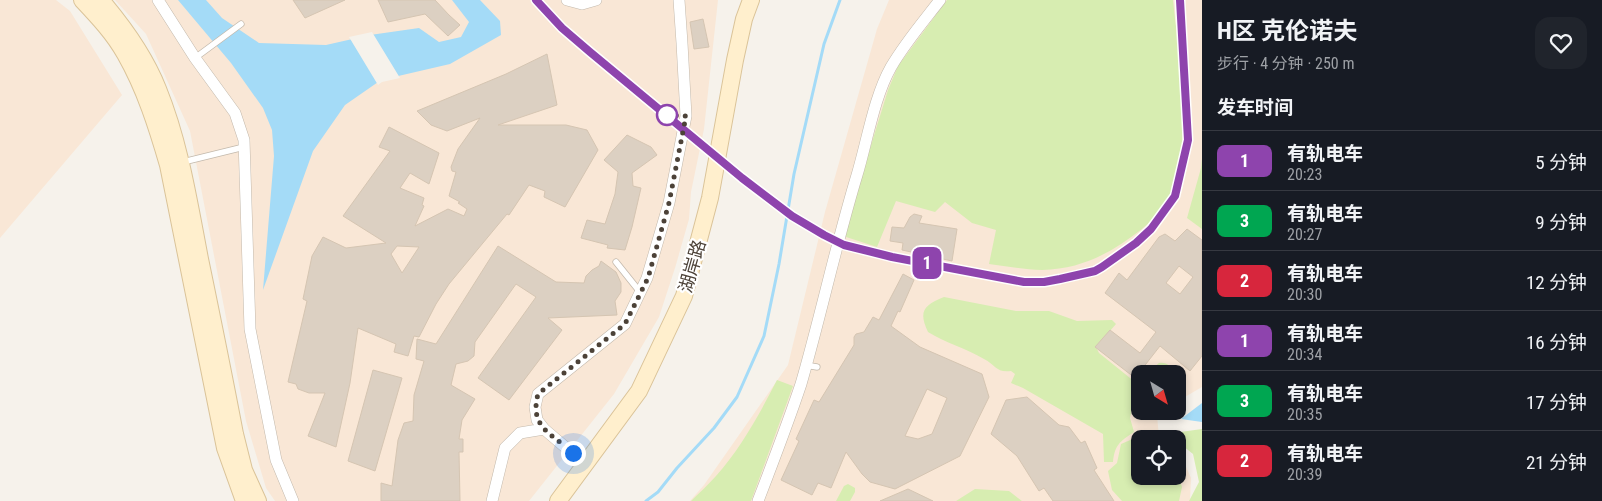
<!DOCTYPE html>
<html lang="zh">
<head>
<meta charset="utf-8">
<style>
	body { margin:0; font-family:"Roboto Condensed","Noto Sans SC",sans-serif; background:#20242c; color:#f1f3f6; height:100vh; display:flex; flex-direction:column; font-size:19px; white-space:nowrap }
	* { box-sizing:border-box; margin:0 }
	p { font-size:16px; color:#9ea1a6 }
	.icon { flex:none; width:28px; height:28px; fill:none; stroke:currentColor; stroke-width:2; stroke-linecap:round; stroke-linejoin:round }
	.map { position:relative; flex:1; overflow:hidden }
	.side { display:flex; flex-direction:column; background:#171b24; width:400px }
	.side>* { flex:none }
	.badge { padding:0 10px; border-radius:8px; font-size:18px; line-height:32px }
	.needle { width:32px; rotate:143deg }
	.tools { position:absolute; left:1131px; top:365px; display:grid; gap:10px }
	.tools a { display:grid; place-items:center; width:55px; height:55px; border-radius:10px; background:#171b24; box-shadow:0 2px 8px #0003; font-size:25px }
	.you { position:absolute; width:25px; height:25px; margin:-12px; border:4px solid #fff; border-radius:50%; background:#1a73e8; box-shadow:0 0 0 8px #1a73e833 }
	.map>.badge { position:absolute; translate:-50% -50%; box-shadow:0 0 0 2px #fff }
	h2 { padding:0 15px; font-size:19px; line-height:45px }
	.round { display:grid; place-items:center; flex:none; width:52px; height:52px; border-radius:15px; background:#20242c }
	.overview { display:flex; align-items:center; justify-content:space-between; height:85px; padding:0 15px }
	h1 { font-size:24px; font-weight:700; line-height:38px }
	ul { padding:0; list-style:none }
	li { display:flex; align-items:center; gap:15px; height:60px; padding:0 15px; border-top:1px solid #363941 }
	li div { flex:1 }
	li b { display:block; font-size:19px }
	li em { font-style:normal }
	li .badge { min-width:55px; font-weight:700; text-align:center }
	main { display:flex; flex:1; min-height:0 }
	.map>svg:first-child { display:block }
	.commercial { fill:#f9e7d6 }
	.green { fill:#d7edb1 }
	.water { fill:#a4dbf7 }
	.pier { fill:#f6f2eb }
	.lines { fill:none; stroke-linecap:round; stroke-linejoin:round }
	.stream { stroke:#a4dbf7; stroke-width:3 }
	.building { fill:#dcd0c2; stroke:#d5c5b2; fill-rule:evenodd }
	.lane-casing { stroke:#c3b9ac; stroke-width:7 }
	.street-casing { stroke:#c3b9ac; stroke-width:12 }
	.secondary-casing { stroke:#dac398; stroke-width:18 }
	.lane { stroke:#fff; stroke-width:5.5 }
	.street { stroke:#fff; stroke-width:11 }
	.secondary { stroke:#ffefcd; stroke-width:16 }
	.tram { stroke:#9a9a9a; stroke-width:1 }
	.line-casing { stroke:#fff; stroke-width:11 }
	.line { stroke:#8e44ad; stroke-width:8 }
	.walk { stroke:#4c4238; stroke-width:5; stroke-dasharray:0 9 }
	.stop-dot { fill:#fff; stroke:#8e44ad; stroke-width:2.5 }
	.labels { text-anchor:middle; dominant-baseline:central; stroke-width:4.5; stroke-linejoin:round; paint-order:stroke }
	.street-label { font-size:18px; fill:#4c4238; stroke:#fff }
</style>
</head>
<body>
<main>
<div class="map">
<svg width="1202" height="501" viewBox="0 0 1202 501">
	<rect width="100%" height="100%" fill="#f6f2eb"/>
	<path class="commercial" d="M0 0H56L70 11 122 95 0 238Z
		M115 0H718L704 129 691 192 689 219 675 268 659 317 614 394 529 501H275L266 488 246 421 190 131 146 34Z
		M889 0H1202V387L1178 401V374H1140V411H1163L1157 416 1159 437 1161 439H1140V476H1178V455L1183 460 1191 478 1190 501H690L704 485 788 365 825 212 877 29Z"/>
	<path class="green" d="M947 0H1173C1179 58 1190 119 1177 177 1175 183 1175 190 1172 196 1168 206 1150 222 1142 229 1111 253 1082 269 1042 270 1025 270 1006 266 989 264L996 230 972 223 945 202 935 212 896 201 877 247 843 236 888 90 898 66Z
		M1202 159V229L1187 218 1201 168Z
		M944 297 1016 311H1049L1077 321 1112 320 1116 324 1096 347 1099 353 1140 386V397L1132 409 1130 418 1134 432C1119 442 1115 445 1113 462H1104L1103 434 1023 388 1011 383 1015 374 1011 371C996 373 996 365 984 359 966 348 945 343 928 332 918 311 924 305 944 297Z
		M1159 363C1167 362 1172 366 1172 374H1152L1153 368Z
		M777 380 793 386 751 501H691C699 493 708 485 716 476 741 448 760 413 777 380Z
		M1202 429V501H1189L1199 482 1193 454 1178 442V439H1173L1166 434Z
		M1135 438 1140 439V476L1178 475 1182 487 1179 501H1122L1112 490 1108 471 1117 463 1121 444Z
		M848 484 855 488V492L850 501H836L844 486Z
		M975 489 1009 491 1022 501H956Z"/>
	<path class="water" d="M178 0H206L222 18 259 43 326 45 370 35 419 28 439 42 461 37 469 22 452 0H480L500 21 501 35 450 64 381 80 345 105 313 151 263 290 274 156 272 130 263 108 231 63Z
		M1202 403V422L1181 419Z"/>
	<path class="pier" d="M372 32 400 78 382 82 378 85 349 37Z"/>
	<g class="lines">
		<path class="stream" d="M646 501 658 492 677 468 714 428 737 397 764 336 779 264 794 174 824 44 840 0"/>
	</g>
	<path class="building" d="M293 0H345L305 18Z
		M378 0H435L449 15 460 25 448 36 425 14 388 22Z
		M703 19 709 47 694 49 690 22Z
		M547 54 557 105 498 125H566L587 130 598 150 565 207 544 197 545 191 529 185 509 215 507 214 449 284 436 304 419 337 414 336 408 356 394 352 396 344 358 328 350 383 336 447 308 436 325 393H309L298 389 296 384 288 382 307 301 303 299 312 256 323 237 346 248 386 243 343 216 390 151 379 147 389 127 439 153 429 184 410 173 400 188 424 198 422 205 424 206 415 226 448 209 464 216 467 209 458 203 460 202 449 196 456 172 452 171 451 167 458 149 480 118 447 131 431 125 417 111 506 74ZM397 246 419 247 402 273 391 254Z
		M627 135 651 147 657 155 632 173 633 186 641 188 632 227 625 250 607 248 608 245 581 238 587 220 605 224 615 194 618 172 604 160Z
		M914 214 922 216 919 223 957 229 952 261 902 250 903 243 890 241 892 227 904 228 910 217Z
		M1187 229 1202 240V356L1190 371 1160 346 1135 378 1095 347 1110 330 1140 353 1156 332 1105 293 1119 273 1127 280 1159 237 1165 234 1175 241ZM1179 266 1193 277 1180 294 1166 283Z
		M498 246 556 282 584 283 586 276 592 270 599 266 601 261 616 272 621 283V292L615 301 617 315 548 318 562 330 509 400 478 378 536 297 516 284 475 342 474 356 468 361 456 364 451 385 475 399 462 420 459 439H463V452H459L460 501H381V483L392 486 398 440 404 423 413 421 414 395 424 361 416 359 417 339 436 344Z
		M903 274 914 280 900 312 898 311 891 326 920 347 982 374 989 397 960 456 895 489 870 482 862 474 846 452 831 488 818 483 812 495 781 480 799 441 796 439 814 400 819 402 854 345V337L856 334 864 332 873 317 879 320ZM927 389 947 398 932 434 918 439 905 436Z
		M373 370 402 378 375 471 348 461Z
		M1027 397 1059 425 1069 427 1081 443 1085 441 1097 468 1094 470 1114 501H1053L1044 488 1039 491 1017 456 991 434 1006 400Z
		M908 489 933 501H880Z"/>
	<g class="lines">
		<defs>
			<path id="lane" d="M195 58 241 24
				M183 162 244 147
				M616 262 640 292
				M805 365 817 367"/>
			<path id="street" d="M158 0 195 58 235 113 244 140 250 329 276 460 293 501
				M567 0 582 4 596 0
				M585 464 544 429 537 420 535 407 538 394 625 324 647 278 669 203 686 116 682 43 679 0
				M492 501 505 448 520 433 544 429
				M758 501C773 462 788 423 801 384 821 315 836 244 857 175 867 142 874 97 891 67 905 43 923 22 940 0"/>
			<path id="secondary" d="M82 0C98 17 114 34 125 54 145 89 157 127 168 165L225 448 244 501
				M101 0C124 27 145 56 158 89 180 143 189 202 200 259 212 317 224 376 235 434L244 470 258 501
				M558 501 639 391 684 296 710 198 735 60 744 19 751 0"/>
		</defs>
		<use href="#lane" class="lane-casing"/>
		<use href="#street" class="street-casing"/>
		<use href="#secondary" class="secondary-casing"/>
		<use href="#lane" class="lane"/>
		<use href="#street" class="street"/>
		<use href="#secondary" class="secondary"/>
		<path class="tram" d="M536 0 562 27 590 53 742 178 792 216 824 235 844 245 892 257 1024 282H1044L1060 279 1095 271 1102 267 1136 243 1151 229 1175 196 1180 180 1188 140 1180 0"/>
	</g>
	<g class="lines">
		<defs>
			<path id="line" d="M536 0 562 28 590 52 742 178 792 216 824 235 844 245 892 257 1024 282H1044L1060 279 1095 271 1102 267 1136 243 1151 229 1175 196 1188 140 1180 0"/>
		</defs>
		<use href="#line" class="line-casing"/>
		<use href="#line" class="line"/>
		<path class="walk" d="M573 453C552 433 529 428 538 394L625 324 648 278 669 203 686 116 667 115"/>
	</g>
	<circle class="stop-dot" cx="667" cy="115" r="10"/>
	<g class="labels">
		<g class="street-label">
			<text transform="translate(692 266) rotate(-74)">湖岸路</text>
		</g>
	</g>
</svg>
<div class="tools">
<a><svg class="needle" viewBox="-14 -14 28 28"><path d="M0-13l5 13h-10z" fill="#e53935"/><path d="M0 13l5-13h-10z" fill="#9ea1a6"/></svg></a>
<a><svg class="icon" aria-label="locate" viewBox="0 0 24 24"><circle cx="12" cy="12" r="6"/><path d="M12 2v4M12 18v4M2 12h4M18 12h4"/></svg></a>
</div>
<div class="you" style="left:573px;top:453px"></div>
<b class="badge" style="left:927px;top:263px;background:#8e44ad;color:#fff">1</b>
</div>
<section class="side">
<div class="overview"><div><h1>H区 克伦诺夫</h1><p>步行 · 4 分钟 · 250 m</p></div><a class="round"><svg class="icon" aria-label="heart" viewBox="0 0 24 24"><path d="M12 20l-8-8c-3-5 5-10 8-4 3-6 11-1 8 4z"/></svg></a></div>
<h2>发车时间</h2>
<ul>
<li><span class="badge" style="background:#8e44ad;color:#fff">1</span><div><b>有轨电车</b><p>20:23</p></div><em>5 分钟</em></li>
<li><span class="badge" style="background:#00a651;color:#fff">3</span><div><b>有轨电车</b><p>20:27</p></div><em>9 分钟</em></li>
<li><span class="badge" style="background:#d7263d;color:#fff">2</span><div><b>有轨电车</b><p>20:30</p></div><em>12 分钟</em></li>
<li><span class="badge" style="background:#8e44ad;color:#fff">1</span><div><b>有轨电车</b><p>20:34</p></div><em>16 分钟</em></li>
<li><span class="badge" style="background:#00a651;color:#fff">3</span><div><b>有轨电车</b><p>20:35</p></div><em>17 分钟</em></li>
<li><span class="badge" style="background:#d7263d;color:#fff">2</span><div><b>有轨电车</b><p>20:39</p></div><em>21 分钟</em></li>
</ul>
</section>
</main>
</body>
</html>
